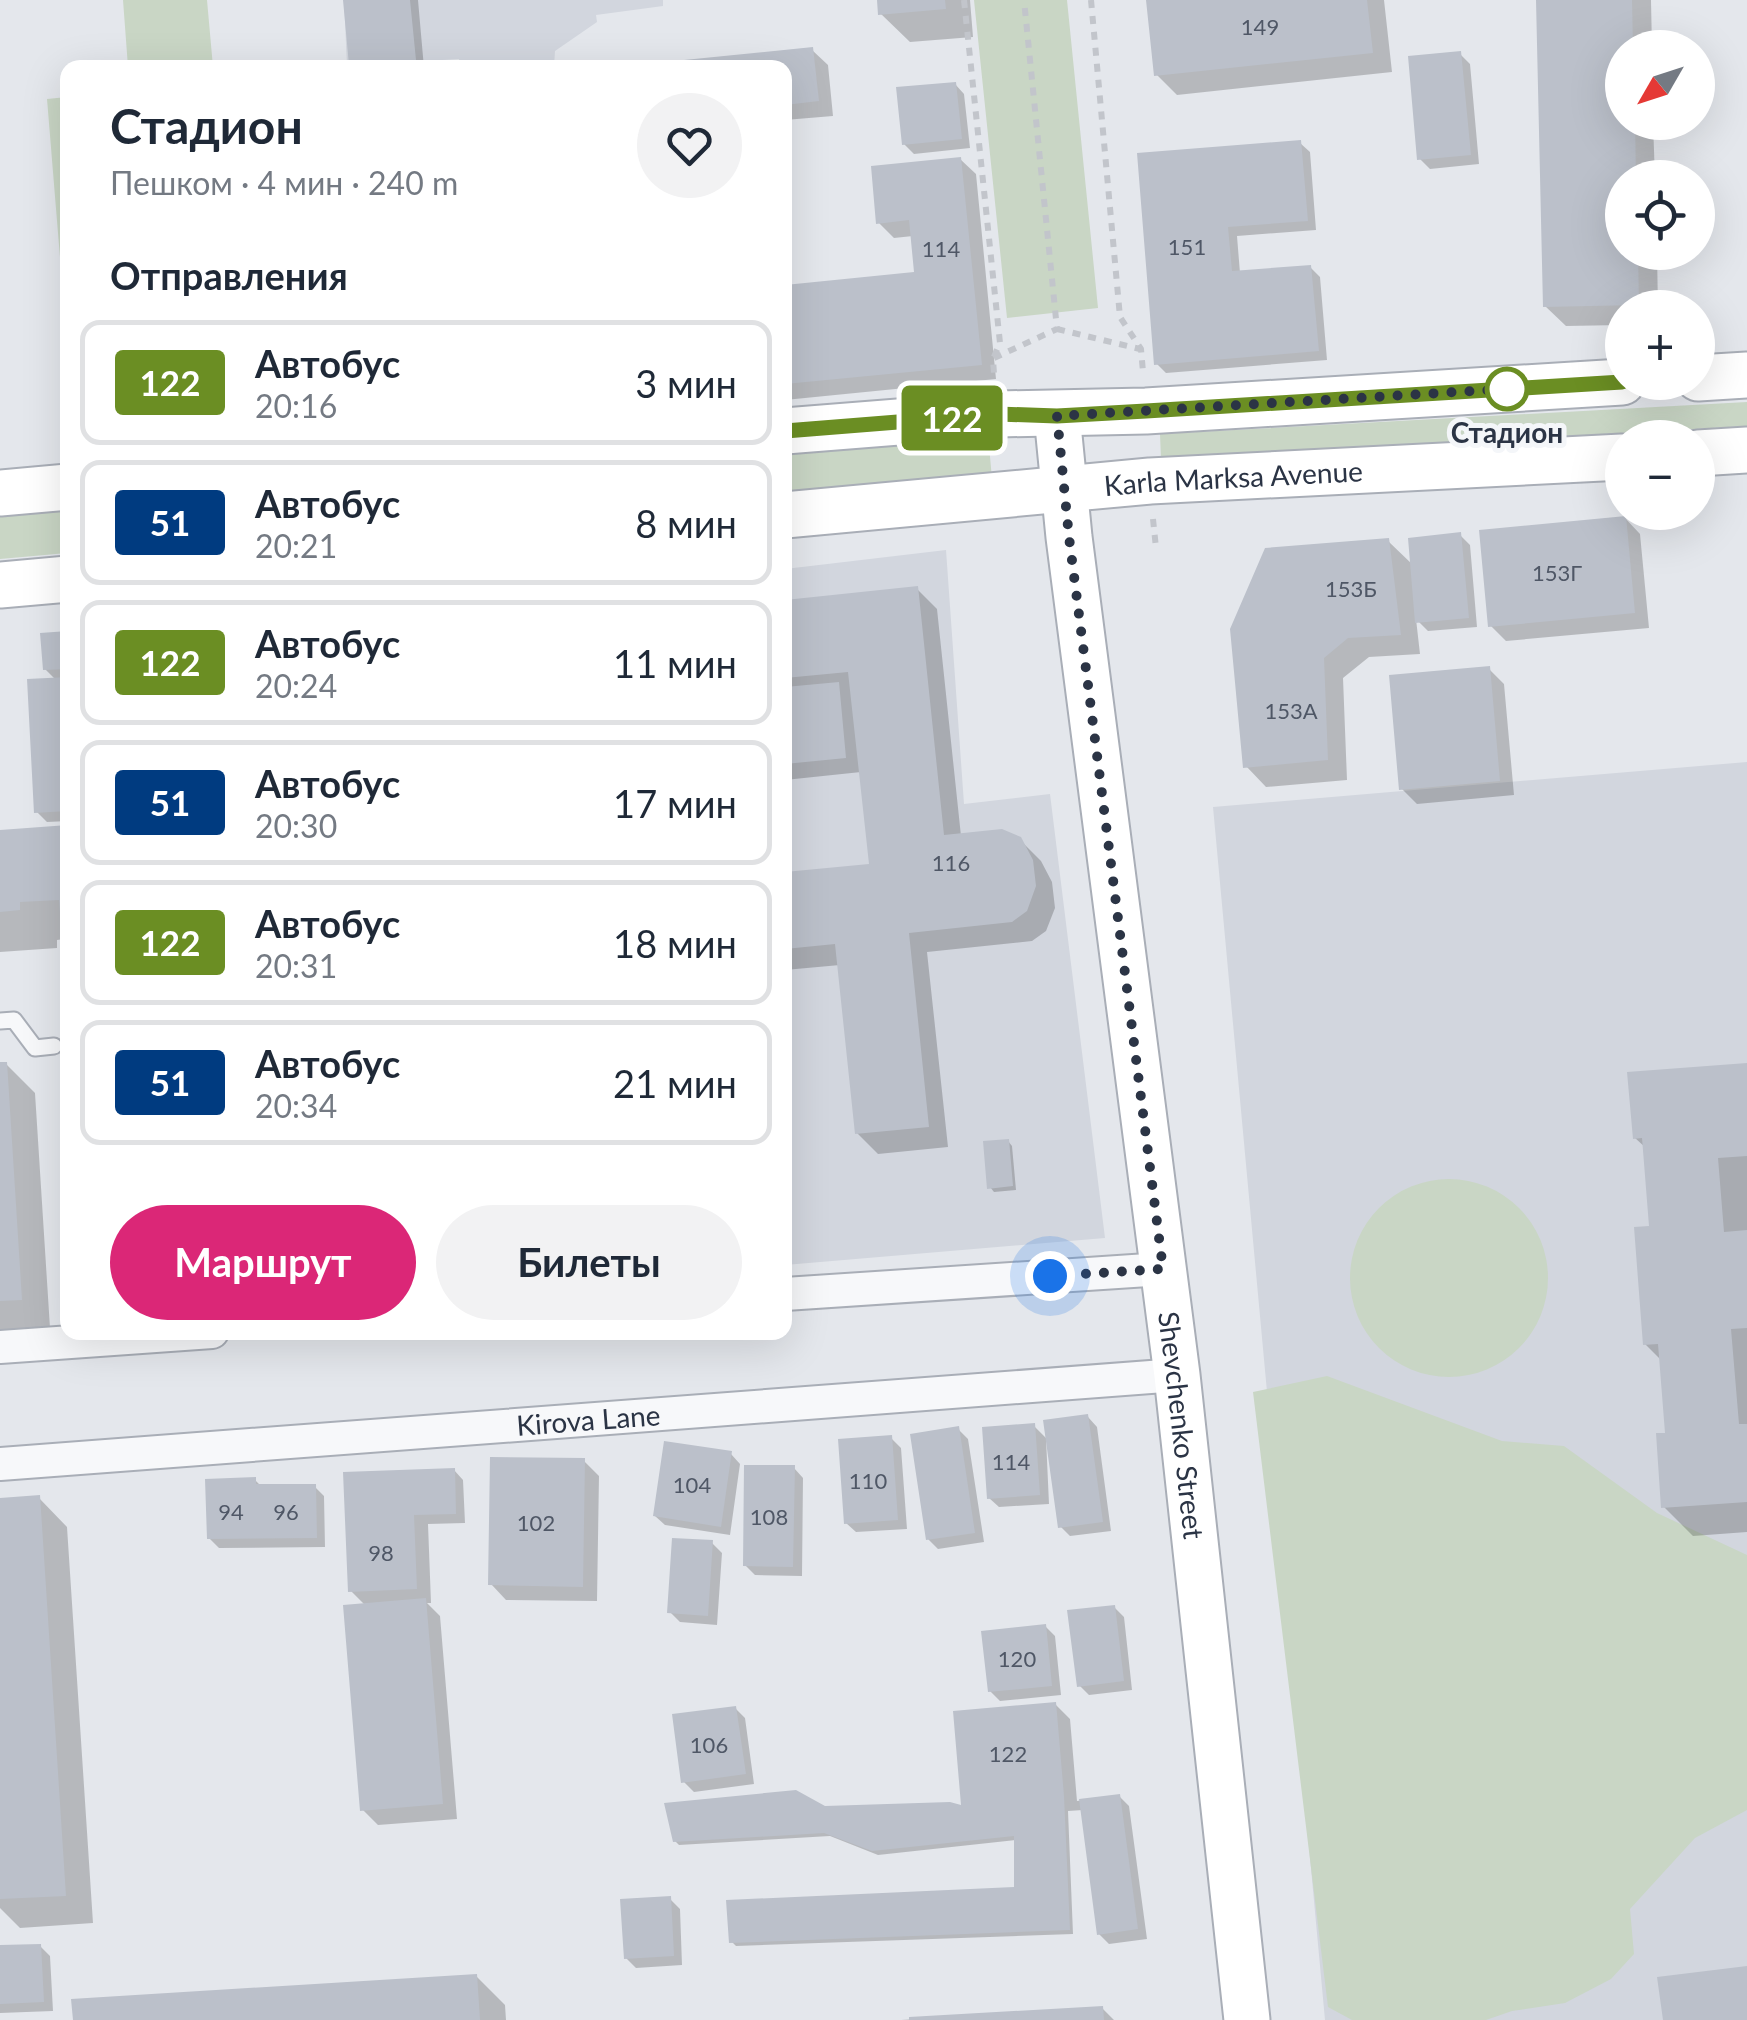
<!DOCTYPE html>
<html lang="ru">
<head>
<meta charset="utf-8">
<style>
	body { margin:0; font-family:Lato,sans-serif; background:#f2f2f3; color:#1f2937; height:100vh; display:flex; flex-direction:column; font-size:38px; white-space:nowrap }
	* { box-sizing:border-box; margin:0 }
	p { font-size:32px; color:#747a83 }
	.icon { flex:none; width:55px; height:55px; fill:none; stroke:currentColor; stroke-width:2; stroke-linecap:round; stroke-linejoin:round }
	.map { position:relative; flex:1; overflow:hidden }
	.details { position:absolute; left:60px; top:60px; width:732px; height:1280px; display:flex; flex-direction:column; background:#fff; border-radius:20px; box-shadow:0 10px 40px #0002 }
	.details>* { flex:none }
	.badge { padding:0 20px; border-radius:8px; font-size:35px; line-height:65px }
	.needle { width:65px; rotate:231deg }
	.fabs { position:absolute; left:1605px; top:30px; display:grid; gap:20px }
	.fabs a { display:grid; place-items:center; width:110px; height:110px; border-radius:50%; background:#fff; box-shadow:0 10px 40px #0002; font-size:50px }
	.you { position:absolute; width:50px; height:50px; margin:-25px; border:8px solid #fff; border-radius:50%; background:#1a73e8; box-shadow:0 0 0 15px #1a73e833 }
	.map>.badge { position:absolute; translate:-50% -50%; box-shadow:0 0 0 5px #fff }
	h2 { padding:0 50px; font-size:38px; line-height:90px }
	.round { display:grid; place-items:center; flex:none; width:105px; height:105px; border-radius:52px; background:#f2f2f3 }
	.head { display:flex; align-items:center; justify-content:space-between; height:170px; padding:0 50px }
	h1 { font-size:48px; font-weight:700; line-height:75px }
	.action { display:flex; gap:20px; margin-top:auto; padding:20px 50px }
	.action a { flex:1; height:115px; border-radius:60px; background:#db2777; color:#fff; font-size:40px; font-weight:700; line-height:115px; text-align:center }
	.action a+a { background:#f2f2f3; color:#1f2937 }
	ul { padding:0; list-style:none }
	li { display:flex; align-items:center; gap:30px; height:125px; margin:0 20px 15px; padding:0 30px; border:5px solid #e0e1e3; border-radius:20px }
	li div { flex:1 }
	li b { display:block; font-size:38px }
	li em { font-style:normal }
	li .badge { min-width:110px; font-weight:700; text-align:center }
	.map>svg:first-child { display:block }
	.built { fill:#d2d6de }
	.green { fill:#c9d6c5 }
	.shadow { fill:#0003 }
	.building { fill:#bbc0ca }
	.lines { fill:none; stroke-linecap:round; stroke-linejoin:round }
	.lane-casing { stroke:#a9aeb7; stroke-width:19 }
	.street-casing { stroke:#a9aeb7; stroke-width:36 }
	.secondary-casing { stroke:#a9aeb7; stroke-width:49 }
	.path { stroke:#c2c5cb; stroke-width:6; stroke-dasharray:8 8; stroke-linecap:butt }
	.lane { stroke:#f7f8fa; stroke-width:15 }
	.street { stroke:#f7f8fa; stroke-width:32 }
	.secondary { stroke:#fff; stroke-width:45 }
	.line-casing { stroke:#fff; stroke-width:22 }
	.line { stroke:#6b8e23; stroke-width:15 }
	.walk { stroke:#2b3445; stroke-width:10; stroke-dasharray:0 18 }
	.stop-dot { fill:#fff; stroke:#6b8e23; stroke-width:5 }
	.labels { text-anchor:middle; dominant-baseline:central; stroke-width:10; stroke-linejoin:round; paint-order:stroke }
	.number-label { font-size:22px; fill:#4f5766 }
	.stop-label { font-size:28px; font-weight:bold; fill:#2b3445; stroke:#f4f6f9 }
	.street-label { font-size:28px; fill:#2b3445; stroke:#f4f6f9 }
</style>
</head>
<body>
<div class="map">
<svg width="1747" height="2020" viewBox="0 0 1747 2020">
	<rect width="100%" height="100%" fill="#e4e7ec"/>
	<path class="built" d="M344 0H663V6L596 15 597 22 555 51 554 67H460L459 59 347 66Z
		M946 550 964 804 1050 794 1105 1238 785 1265V569Z
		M1747 762V2020H1325L1213 807Z"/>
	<path class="green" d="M123 0H207L213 67H128Z
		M974 0H1067L1098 308 1007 318Z
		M67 97 68 318H65L47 99Z
		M1747 402V426L1161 459 1160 434Z
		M988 434 992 479 785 495V450Z
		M67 509V553L0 559V514Z
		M1350 1278a99 99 0 1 1 198 0a99 99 0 1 1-198 0Z
		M1327 1376 1502 1441 1564 1446 1657 1513 1747 1555V1810L1695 1838 1630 1909 1634 1954 1611 1979 1565 2003 1512 2011 1486 2020H1352L1328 2007 1253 1392Z"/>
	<path class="shadow" d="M345 0H418L424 68H355L351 64Z
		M880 0H970L973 37 910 42 881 14Z
		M1148 0H1384L1392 72 1177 95 1157 75Z
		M1539 0H1651L1652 48H1622V122H1653L1655 178H1622V252H1657L1658 308H1622V325L1566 326 1545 306Z
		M812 50 828 65 833 116 785 120V68Z
		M1460 54 1470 64 1479 164 1430 169 1420 159Z
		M955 84 964 94 970 148 914 154 904 144Z
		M1300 143 1310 152 1316 230 1237 236 1240 273 1310 267 1320 277 1327 360 1166 373 1157 364 1139 156Z
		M960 159 976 174 996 379 785 400V287L917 274 913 236 894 238 879 223Z
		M1625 518 1640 534 1649 628 1506 641 1491 626Z
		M1460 535 1470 545 1477 627 1428 631 1416 619 1420 654 1369 657 1343 678 1347 780 1266 787 1246 766 1388 541 1413 565Z
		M917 589 937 609 961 836 1020 840 1041 861 1052 882 1055 908 1046 931 1032 941 927 952 948 1147 878 1154 857 1133 840 965 785 970V875L871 866 861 772 785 780V603Z
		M68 633V821L47 822 37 812 56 680 45 669Z
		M1489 669 1504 684 1514 795 1417 804 1402 789Z
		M68 828V978L64 939 57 940V948L0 952V833Z
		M6 1064 35 1093 50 1328 0 1331V1065Z
		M1747 1065V1532L1693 1536 1664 1507 1668 1435 1662 1361 1645 1344 1652 1228 1646 1148 1635 1138Z
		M1008 1141 1012 1146 1016 1190 994 1192 990 1187Z
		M1088 1417 1097 1427 1111 1531 1070 1536 1060 1526Z
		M1034 1426 1046 1438 1049 1504 999 1507 989 1498Z
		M958 1429 968 1439 984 1542 938 1549 928 1539Z
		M891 1438 901 1448 907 1529 856 1532 846 1523Z
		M731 1454 740 1464 730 1535 665 1525 655 1516Z
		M584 1461 599 1476 597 1601 506 1600 491 1584Z
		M794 1468 803 1478 802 1576 755 1575 745 1565Z
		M454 1470 463 1480 465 1523 428 1524 431 1603H427L440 1616 457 1819 378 1825 363 1810 365 1605 351 1591 345 1475Z
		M255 1480 261 1486H314L324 1496 325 1547 219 1548 209 1538Z
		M39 1498 67 1527 93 1923 20 1928 0 1908V1500Z
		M712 1543 722 1553 717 1625 680 1622 670 1612Z
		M1114 1607 1124 1617 1132 1690 1089 1695 1079 1685Z
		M1045 1626 1055 1636 1061 1695 1000 1701 990 1691Z
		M1055 1704 1070 1719 1077 1801 1119 1796 1129 1806 1147 1939 1109 1944 1099 1934 1083 1810 1068 1811 1073 1934 736 1946 732 1942 1016 1890V1840L878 1855 830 1836 679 1845 675 1841 825 1808H964Z
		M735 1708 745 1718 754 1784 694 1792 684 1782Z
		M670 1899 680 1909 682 1965 636 1968 626 1958Z
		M40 1946 50 1956 53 2011 0 2013V1948Z
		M476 1976 505 2005 506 2020H75Z
		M1102 2008 1114 2020H901Z"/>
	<path class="building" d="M343 0H410L416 60 349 65Z
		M877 0H945L946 9 878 15Z
		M1146 0H1367L1373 53 1154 76Z
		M1536 0H1632L1633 48H1622V122H1635L1636 178H1622V252H1638L1639 305 1543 307Z
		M813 47 819 101 785 105V68H685L684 60Z
		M1461 51 1471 155 1417 160 1408 56Z
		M956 82 962 139 902 145 896 87Z
		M1301 140 1308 221 1228 227 1232 271 1311 265 1319 351 1154 365 1137 153Z
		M961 157 982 365 785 384V285L914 272 909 220 876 224 871 166Z
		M1626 516 1635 613 1488 627 1479 530Z
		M1461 532 1469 618 1415 623 1408 538Z
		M1389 538 1401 635 1348 638 1324 658 1328 760 1243 768 1230 629 1265 548Z
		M918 586 944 835 1002 829 1021 837 1033 860 1036 886 1027 911 1012 922 909 933 929 1127 855 1134 835 944 785 949V872L869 864 848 672 785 678V600Z
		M68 631V669L43 670 40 633Z
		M1490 666 1500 781 1399 790 1389 675Z
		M68 677V811L34 813 27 679Z
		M839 682 846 758 785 764V687Z
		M68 825V975H65L59 900 20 902V910L0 912V830Z
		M0 1062H7L22 1300 0 1301Z
		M1747 1063V1156L1718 1158 1724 1232 1747 1230V1328L1731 1329 1739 1424H1747V1502L1661 1508 1656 1433H1665L1658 1344 1643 1345 1634 1227 1649 1226 1642 1138 1633 1139 1627 1072Z
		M1009 1139 1013 1186 987 1189 983 1141Z
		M1088 1414 1103 1522 1058 1528 1043 1420Z
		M1035 1423 1040 1495 987 1499 982 1427Z
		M959 1426 975 1533 926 1540 910 1434Z
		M892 1435 898 1520 844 1524 838 1439Z
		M664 1441 732 1451 721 1527 653 1516Z
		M490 1457 585 1458 583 1587 488 1585Z
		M744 1465H795L793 1567 743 1566Z
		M455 1468 456 1514 414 1515 417 1589 348 1592 343 1472Z
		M256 1477V1484H316L317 1538 207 1539 205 1479Z
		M40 1495 66 1896 0 1899V1498Z
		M672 1538 713 1540 708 1616 667 1613Z
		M426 1598 443 1804 360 1811 343 1605Z
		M1115 1605 1124 1681 1077 1687 1067 1610Z
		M1046 1624 1052 1686 988 1692 981 1631Z
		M1056 1702 1064 1796 1070 1930 729 1943 726 1900 1014 1887V1836L872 1851 824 1833 673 1842 664 1803 796 1790 825 1806 950 1802 961 1805 953 1711Z
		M736 1706 746 1774 681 1783 672 1714Z
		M1120 1794 1138 1929 1097 1935 1079 1799Z
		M671 1896 674 1956 624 1959 620 1899Z
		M41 1944 44 2002 0 2004V1945Z
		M1747 1966V2020H1663L1657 1977Z
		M477 1974 480 2020H73L71 1999Z
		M1103 2006 1104 2020H909V2017Z"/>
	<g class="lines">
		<defs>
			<path id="lane" d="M0 1021 14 1020 35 1048 54 1046"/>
			<g id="street">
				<path d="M785 1294 1163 1269"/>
				<path d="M0 1347 212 1332"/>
				<path id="s1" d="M0 1464 1177 1375"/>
			</g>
			<g id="secondary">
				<path d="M1698 378 1747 375"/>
				<path id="s2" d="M1057 415 1069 537 1177 1375 1247 2020"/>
				<path d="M785 431 999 414 1146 411 1622 382"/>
				<path d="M1698 453 1747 450"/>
				<path d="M0 493 68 487"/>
				<path id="s3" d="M785 515 1150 481 1622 457"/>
				<path d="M0 585 68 579"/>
			</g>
		</defs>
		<use href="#lane" class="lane-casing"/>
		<use href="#street" class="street-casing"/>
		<use href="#secondary" class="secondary-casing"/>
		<path class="path" d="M964 0 1000 343 993 359 994 374
			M1091 0 1120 317 1141 349 1143 372
			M1057 329 1140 349
			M994 358 1057 329 1024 0
			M1153 519 1156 548"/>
		<use href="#lane" class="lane"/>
		<use href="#street" class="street"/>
		<use href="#secondary" class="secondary"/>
	</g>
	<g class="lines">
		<defs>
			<path id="line" d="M785 431 998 414 1057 416 1146 411 1622 382"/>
		</defs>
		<use href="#line" class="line-casing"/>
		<use href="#line" class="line"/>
		<path class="walk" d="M1050 1276 1163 1269 1069 537 1057 416 1507 389"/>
	</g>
	<circle class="stop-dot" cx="1507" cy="389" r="20"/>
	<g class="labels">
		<g class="number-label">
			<text x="1260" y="26">149</text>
			<text x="1187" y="246">151</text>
			<text x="941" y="248">114</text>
			<text x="1557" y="572">153Г</text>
			<text x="1351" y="588">153Б</text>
			<text x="1291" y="710">153А</text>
			<text x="951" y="862">116</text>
			<text x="1011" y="1461">114</text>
			<text x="868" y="1480">110</text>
			<text x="692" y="1484">104</text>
			<text x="231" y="1511">94</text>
			<text x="286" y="1511">96</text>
			<text x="769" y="1516">108</text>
			<text x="536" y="1522">102</text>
			<text x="381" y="1552">98</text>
			<text x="1017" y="1658">120</text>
			<text x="709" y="1744">106</text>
			<text x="1008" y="1753">122</text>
		</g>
		<g class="stop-label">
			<text x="1507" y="432">Стадион</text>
		</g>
		<g class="street-label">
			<text stroke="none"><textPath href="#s3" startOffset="450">Karla Marksa Avenue</textPath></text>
			<text stroke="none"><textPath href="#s1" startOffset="590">Kirova Lane</textPath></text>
			<text stroke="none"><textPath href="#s2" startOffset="1018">Shevchenko Street</textPath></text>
		</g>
	</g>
</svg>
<div class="fabs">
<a><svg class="needle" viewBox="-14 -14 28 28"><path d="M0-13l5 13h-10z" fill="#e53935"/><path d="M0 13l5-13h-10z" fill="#747a83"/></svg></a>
<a><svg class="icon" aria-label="locate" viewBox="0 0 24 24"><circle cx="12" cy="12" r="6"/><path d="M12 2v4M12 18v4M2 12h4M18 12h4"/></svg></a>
<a>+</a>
<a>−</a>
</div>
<div class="you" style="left:1050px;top:1276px"></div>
<b class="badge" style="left:952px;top:418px;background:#6b8e23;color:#fff">122</b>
<section class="details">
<div class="head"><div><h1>Стадион</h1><p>Пешком · 4 мин · 240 m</p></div><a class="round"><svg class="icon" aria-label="heart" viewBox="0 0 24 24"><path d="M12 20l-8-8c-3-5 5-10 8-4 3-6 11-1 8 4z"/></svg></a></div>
<h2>Отправления</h2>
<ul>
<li><span class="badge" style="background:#6b8e23;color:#fff">122</span><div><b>Автобус</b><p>20:16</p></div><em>3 мин</em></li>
<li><span class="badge" style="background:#003b80;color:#fff">51</span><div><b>Автобус</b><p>20:21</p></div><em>8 мин</em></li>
<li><span class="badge" style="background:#6b8e23;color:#fff">122</span><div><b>Автобус</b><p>20:24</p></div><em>11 мин</em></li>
<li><span class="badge" style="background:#003b80;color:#fff">51</span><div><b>Автобус</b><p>20:30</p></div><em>17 мин</em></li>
<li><span class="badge" style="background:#6b8e23;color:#fff">122</span><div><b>Автобус</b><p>20:31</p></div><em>18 мин</em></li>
<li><span class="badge" style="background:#003b80;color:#fff">51</span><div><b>Автобус</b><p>20:34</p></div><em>21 мин</em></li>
</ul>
<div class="action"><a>Маршрут</a><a>Билеты</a></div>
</section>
</div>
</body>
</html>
